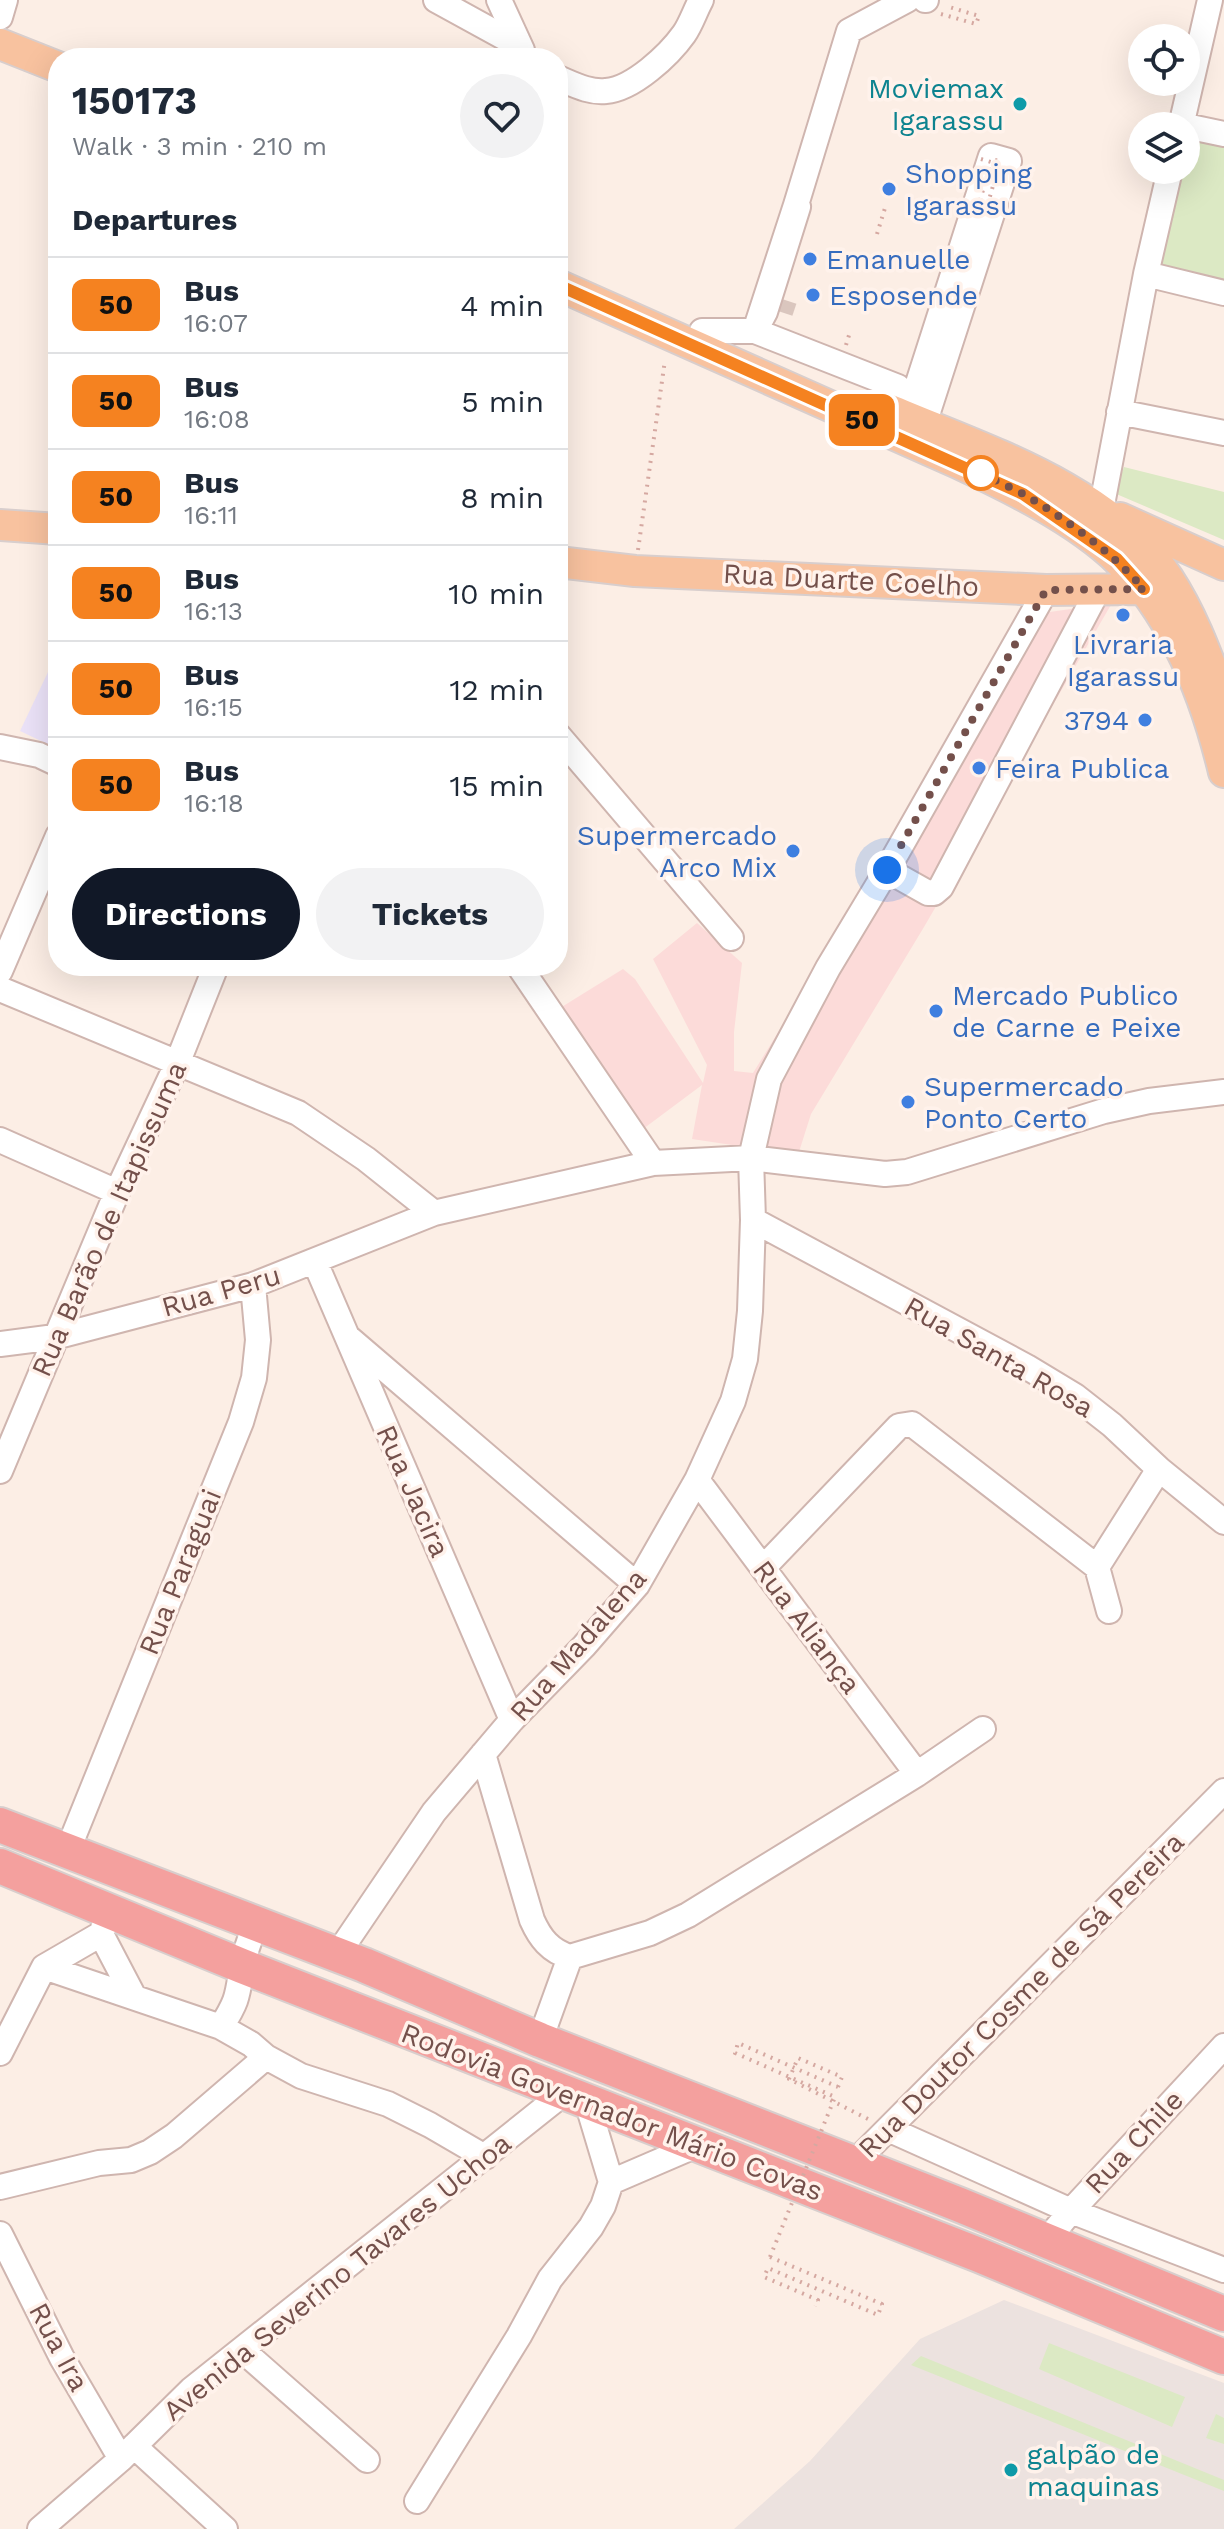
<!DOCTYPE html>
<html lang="en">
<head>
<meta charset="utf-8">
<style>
	body { margin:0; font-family:"Work Sans",sans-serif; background:#f2f2f3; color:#1f2937; height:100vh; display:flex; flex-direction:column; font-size:30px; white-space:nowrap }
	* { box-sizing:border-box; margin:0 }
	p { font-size:26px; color:#747a83 }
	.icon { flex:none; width:44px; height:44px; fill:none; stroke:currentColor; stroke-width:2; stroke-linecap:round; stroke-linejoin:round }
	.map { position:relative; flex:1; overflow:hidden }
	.sheet { position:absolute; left:48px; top:48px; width:520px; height:928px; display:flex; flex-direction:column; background:#fff; border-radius:32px; box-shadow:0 8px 32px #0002 }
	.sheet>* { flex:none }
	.badge { padding:0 16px; border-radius:12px; font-size:28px; line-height:52px }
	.buttons { position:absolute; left:1128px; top:24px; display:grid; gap:16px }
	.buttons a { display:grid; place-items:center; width:72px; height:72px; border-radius:50%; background:#fff; box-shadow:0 8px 32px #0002; font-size:40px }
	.you { position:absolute; width:40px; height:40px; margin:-20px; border:6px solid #fff; border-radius:50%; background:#1a73e8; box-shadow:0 0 0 12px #1a73e833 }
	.map>.badge { position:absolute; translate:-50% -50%; box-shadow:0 0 0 4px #fff }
	h2 { padding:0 24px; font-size:30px; line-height:72px }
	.round { display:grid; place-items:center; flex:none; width:84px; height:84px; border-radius:42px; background:#f2f2f3 }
	.overview { display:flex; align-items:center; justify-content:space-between; height:136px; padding:0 24px }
	h1 { font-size:38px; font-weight:700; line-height:60px }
	.button { display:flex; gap:16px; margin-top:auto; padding:16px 24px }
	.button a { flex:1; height:92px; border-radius:48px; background:#111827; color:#fff; font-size:32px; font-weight:700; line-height:92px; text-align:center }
	.button a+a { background:#f2f2f3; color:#1f2937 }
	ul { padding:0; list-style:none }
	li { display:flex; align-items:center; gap:24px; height:96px; padding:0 24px; border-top:2px solid #e0e1e3 }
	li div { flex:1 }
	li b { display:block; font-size:30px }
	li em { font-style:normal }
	li .badge { min-width:88px; font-weight:700; text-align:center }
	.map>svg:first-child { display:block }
	.commercial { fill:#fcdbd9 }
	.industrial { fill:#ece2df }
	.education { fill:#ebe2f8 }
	.green { fill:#dce9c4 }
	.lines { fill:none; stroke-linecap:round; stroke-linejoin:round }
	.minor-tunnel { stroke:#dac6be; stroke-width:24; stroke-dasharray:24 12; stroke-linecap:butt }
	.minor-casing { stroke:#cfb5af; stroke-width:28 }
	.major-casing { stroke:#d8cecd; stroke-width:34 }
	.highway-casing { stroke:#d8cecd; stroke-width:38 }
	.path { stroke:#d5a8a1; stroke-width:4; stroke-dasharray:2 6; stroke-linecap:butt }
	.minor { stroke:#fff; stroke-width:24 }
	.major { stroke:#f8c29f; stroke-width:30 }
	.highway { stroke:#f4a09e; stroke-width:34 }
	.path-bridge { stroke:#d5a8a1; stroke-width:4; stroke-dasharray:2 6; stroke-linecap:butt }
	.line-casing { stroke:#fff; stroke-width:18 }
	.line { stroke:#f58220; stroke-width:12 }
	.walk { stroke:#74504b; stroke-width:8; stroke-dasharray:0 14.4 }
	.culture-dot { fill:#0f9aa8; stroke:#fff2eb; stroke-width:3 }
	.shop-dot { fill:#3f7fe0; stroke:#fff2eb; stroke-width:3 }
	.stop-dot { fill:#fff; stroke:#f58220; stroke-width:4 }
	.labels { text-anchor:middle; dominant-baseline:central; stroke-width:7; stroke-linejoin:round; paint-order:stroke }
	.culture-label { font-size:28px; fill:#0d838f; stroke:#fff2eb; text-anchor:end }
	.shop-label { font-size:28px; fill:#366cbe; stroke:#fff2eb; text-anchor:start }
	.street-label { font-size:28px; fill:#74504b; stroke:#fff2eb }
</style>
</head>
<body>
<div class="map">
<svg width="1224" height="2529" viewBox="0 0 1224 2529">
	<rect width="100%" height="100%" fill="#fceee5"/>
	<path class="commercial" d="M1112 603 924 927 811 1114 798 1155 692 1139 702 1085 643 1129 560 1008 623 969 635 979 703 1083 707 1065 653 959 697 923 742 963 734 1032V1071L753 1073 1036 614Z"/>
	<path class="industrial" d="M1004 2300 1224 2383V2529H734L810 2461 920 2339Z"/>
	<path class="education" d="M58 651V749L20 731Z"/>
	<path class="green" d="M1187 136 1224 144V283L1157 268 1179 170H1186Z
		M1124 467 1224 492V540L1114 493Z
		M1049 2343 1185 2397 1172 2427 1039 2369Z
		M921 2356 1224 2480V2491L911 2365Z
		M1216 2414 1224 2418V2444L1206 2438Z"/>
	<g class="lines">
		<path class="minor-tunnel" d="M781 312 785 300"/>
		<defs>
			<path id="minor" d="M436 0 518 45
				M499 0 522 50
				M925 0H926
				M0 17 5 0
				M558 78C573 84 589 93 606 91 633 89 669 55 684 34 691 24 695 11 701 0
				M1181 125 1224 134
				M1181 126 1210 0
				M796 205 798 207 765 312 755 331Z
				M796 205 849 31 907 0
				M1146 274 1224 293
				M702 331H755L898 387 923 410
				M913 399 990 159 991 156 1009 161 927 415
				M1119 412 1224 433
				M1101 510 1146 274 1170 170
				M558 735 731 938
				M0 747 39 755 58 764
				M887 870 928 893H934L941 887 1098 590
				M519 966 653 1163
				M0 971 58 836
				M0 989 298 1113 366 1159 434 1213
				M0 1140 117 1192
				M753 1220 1027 1367 1075 1396 1112 1425 1159 1469 1224 1522
				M315 1262 512 1720
				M350 1339 637 1585
				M0 1344 55 1337 253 1285 434 1213 653 1163 751 1158 885 1174 907 1172 1104 1111 1149 1101 1224 1092
				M0 1471 117 1192 177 1064 216 966
				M697 1480 917 1774
				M1097 1567 1159 1469
				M763 1568 899 1426 912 1424 1097 1567 1109 1611
				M483 1754 532 1920C540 1938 550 1951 570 1957
				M67 1852 241 1422 254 1378 258 1340 253 1285
				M101 1934 134 1997
				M337 1955 434 1812 512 1720 584 1646 637 1585 697 1480 733 1401 745 1359 750 1311 753 1220 751 1158 769 1079 828 968 887 870 1046 590
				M44 1967 221 2027
				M540 2040 570 1957 650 1933 688 1915 917 1774 983 1729
				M0 2053 44 1967 101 1934 110 1910
				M266 2057 301 2076 388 2104 430 2125 485 2157
				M888 2129 1071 2211 1224 2270
				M853 2164 1224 1791
				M611 2182 697 2145
				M0 2187 99 2163 131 2160 150 2152 174 2136 266 2057 251 2044 221 2027C238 2000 237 1997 242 1967 244 1953 251 1938 255 1924
				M0 2234 62 2358 121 2459
				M1046 2241 1071 2211 1224 2046
				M242 2350 367 2460
				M134 2446 225 2529
				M417 2501 519 2336 550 2279 591 2227 603 2206 611 2182 587 2102
				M40 2529 121 2459 191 2390 565 2092"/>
			<path id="major" d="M0 44 58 67
				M558 285 958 463C1011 488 1077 520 1119 561 1174 616 1206 697 1224 772
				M888 409C984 450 1107 487 1168 578 1193 616 1208 659 1224 701
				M1120 518 1224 565
				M0 525 58 529
				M558 562 635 571 1046 590 1144 589"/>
			<path id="highway" d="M0 1825 364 1965 540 2040 960 2205 1224 2314
				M0 1866 242 1966 979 2255 1224 2357"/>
		</defs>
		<use href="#minor" class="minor-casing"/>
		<use href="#major" class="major-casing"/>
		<use href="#highway" class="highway-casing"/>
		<path class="path" d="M941 14 976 24 979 16 946 6
			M890 194 894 184
			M877 234 885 208
			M846 345 850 332
			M638 550 665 360
			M838 2087 842 2077 798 2058 789 2079 868 2119
			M770 2257 882 2304 878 2315 768 2268 764 2277 818 2300 815 2306"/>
		<use href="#minor" class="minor"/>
		<use href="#major" class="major"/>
		<use href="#highway" class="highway"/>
		<path class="path-bridge" d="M981 159 991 162 977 211 985 214 1000 161 990 159
			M770 2257 835 2097 735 2053 738 2043 838 2087"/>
	</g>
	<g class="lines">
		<defs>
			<path id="line" d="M558 285 1023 494 1117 559 1144 589"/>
		</defs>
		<use href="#line" class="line-casing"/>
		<use href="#line" class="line"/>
		<path class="walk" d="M887 870 1046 590 1144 589C1110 551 1069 521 1025 495 1011 487 991 479 981 473"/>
	</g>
	<g class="culture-dot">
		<circle cx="1020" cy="104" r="8"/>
		<circle cx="1011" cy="2470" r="8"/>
	</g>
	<g class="shop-dot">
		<circle cx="889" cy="189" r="8"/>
		<circle cx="810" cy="259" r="8"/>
		<circle cx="813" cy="295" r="8"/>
		<circle cx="1123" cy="615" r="8"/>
		<circle cx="1145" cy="720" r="8"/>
		<circle cx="979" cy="768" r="8"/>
		<circle cx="793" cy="851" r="8"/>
		<circle cx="936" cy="1011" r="8"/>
		<circle cx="908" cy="1102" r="8"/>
	</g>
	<circle class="stop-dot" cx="981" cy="473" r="16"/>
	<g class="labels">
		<g class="culture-label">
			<text x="1004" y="88">Moviemax<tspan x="1004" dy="32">Igarassu</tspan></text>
			<text x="1027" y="2454" text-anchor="start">galpão de<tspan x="1027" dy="32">maquinas</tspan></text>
		</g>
		<g class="shop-label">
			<text x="905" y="173">Shopping<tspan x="905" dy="32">Igarassu</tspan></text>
			<text x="826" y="259">Emanuelle</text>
			<text x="829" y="295">Esposende</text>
			<text x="1123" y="644" text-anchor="middle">Livraria<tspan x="1123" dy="32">Igarassu</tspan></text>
			<text x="1129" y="720" text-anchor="end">3794</text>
			<text x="995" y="768">Feira Publica</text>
			<text x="777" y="835" text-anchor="end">Supermercado<tspan x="777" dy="32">Arco Mix</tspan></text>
			<text x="952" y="995">Mercado Publico<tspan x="952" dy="32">de Carne e Peixe</tspan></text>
			<text x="924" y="1086">Supermercado<tspan x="924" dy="32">Ponto Certo</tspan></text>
		</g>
		<g class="street-label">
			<text transform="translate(851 580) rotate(3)">Rua Duarte Coelho</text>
			<text transform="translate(109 1219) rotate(-66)">Rua Barão de Itapissuma</text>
			<text transform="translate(221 1291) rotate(-16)">Rua Peru</text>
			<text transform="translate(999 1357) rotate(30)">Rua Santa Rosa</text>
			<text transform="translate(413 1491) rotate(66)">Rua Jacira</text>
			<text transform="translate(180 1572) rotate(-68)">Rua Paraguai</text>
			<text transform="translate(807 1627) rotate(53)">Rua Aliança</text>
			<text transform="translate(578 1645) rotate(-49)">Rua Madalena</text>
			<text transform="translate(1021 1995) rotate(-45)">Rua Doutor Cosme de Sá Pereira</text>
			<text transform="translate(612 2112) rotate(21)">Rodovia Governador Mário Covas</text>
			<text transform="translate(1134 2142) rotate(-47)">Rua Chile</text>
			<text transform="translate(337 2277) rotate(-39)">Avenida Severino Tavares Uchoa</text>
			<text transform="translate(59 2347) rotate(62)">Rua Ira</text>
		</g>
	</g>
</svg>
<div class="buttons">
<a><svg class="icon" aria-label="locate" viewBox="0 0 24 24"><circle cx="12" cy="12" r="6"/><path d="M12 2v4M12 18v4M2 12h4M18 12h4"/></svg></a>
<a><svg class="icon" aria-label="layers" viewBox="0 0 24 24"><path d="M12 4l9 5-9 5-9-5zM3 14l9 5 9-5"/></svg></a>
</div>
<div class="you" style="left:887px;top:870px"></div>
<b class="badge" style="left:862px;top:420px;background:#f58220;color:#111">50</b>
<section class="sheet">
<div class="overview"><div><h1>150173</h1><p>Walk · 3 min · 210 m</p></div><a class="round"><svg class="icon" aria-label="heart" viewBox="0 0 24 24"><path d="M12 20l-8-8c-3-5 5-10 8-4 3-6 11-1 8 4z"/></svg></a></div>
<h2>Departures</h2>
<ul>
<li><span class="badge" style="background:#f58220;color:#111">50</span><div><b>Bus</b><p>16:07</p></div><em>4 min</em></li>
<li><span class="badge" style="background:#f58220;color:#111">50</span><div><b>Bus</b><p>16:08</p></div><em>5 min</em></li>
<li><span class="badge" style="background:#f58220;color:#111">50</span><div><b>Bus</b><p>16:11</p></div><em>8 min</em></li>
<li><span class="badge" style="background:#f58220;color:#111">50</span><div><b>Bus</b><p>16:13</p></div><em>10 min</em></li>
<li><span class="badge" style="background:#f58220;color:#111">50</span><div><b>Bus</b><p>16:15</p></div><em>12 min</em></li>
<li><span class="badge" style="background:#f58220;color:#111">50</span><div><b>Bus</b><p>16:18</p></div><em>15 min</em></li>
</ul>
<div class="button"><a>Directions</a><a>Tickets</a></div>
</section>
</div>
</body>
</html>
